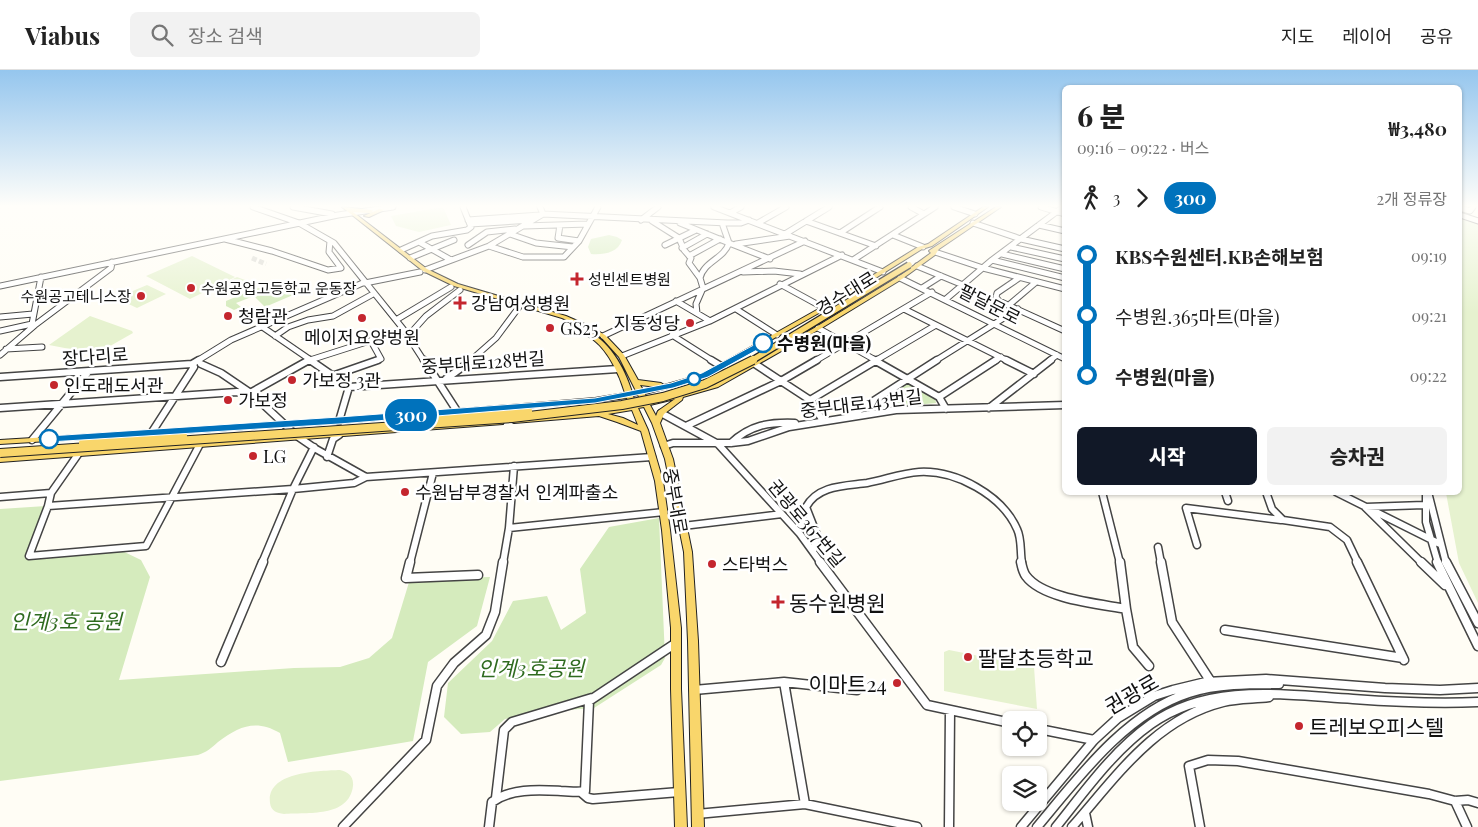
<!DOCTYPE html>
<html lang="ko">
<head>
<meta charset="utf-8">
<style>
	body { margin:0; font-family:"Playfair Display","Noto Sans KR",serif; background:#f2f2f2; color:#222; height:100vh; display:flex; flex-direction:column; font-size:19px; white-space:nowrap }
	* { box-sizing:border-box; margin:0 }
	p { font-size:16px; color:#767676 }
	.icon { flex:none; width:28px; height:28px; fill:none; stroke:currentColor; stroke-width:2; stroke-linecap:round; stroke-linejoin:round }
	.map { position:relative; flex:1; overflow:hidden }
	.panel { position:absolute; left:1062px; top:15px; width:400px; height:410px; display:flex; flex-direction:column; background:#fff; border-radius:8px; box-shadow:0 1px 4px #0004 }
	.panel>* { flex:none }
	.badge { padding:0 10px; border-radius:16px; font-size:18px; line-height:32px }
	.controls { position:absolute; left:1002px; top:641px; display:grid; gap:10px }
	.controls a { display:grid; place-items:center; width:45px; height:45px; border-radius:8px; background:#fff; box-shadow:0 1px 4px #0004; font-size:25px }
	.map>.badge { position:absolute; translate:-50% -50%; box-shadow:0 0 0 2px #fff }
	.legs { display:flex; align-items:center; gap:8px; height:55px; padding:0 15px; font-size:16px }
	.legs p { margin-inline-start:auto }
	.headline { display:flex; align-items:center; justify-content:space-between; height:85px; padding:0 15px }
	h1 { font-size:28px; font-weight:800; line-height:38px }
	.button { display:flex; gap:10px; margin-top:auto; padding:10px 15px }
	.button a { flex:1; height:58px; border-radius:8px; background:#111827; color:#fff; font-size:20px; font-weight:800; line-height:58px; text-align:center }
	.button a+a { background:#f2f2f2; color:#222 }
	ul { padding:0 15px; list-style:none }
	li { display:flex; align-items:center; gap:18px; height:60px; font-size:19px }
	li i { display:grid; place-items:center; width:8px; height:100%; margin:0 6px; background:currentColor }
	li i::after { content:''; width:12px; height:12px; margin:-6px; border:4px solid; border-radius:50%; background:#fff }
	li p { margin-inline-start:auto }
	li:first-child i { background:linear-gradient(#0000 50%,currentColor 0) }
	li:last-child i { background:linear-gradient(currentColor 50%,#0000 0) }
	header { display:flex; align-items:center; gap:30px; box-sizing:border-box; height:70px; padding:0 25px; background:#fff; border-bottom:1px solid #e0e0e0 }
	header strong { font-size:24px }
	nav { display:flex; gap:28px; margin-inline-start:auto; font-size:18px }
	.search { width:350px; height:45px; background:#f2f2f2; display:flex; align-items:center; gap:12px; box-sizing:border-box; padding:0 18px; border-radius:8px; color:#767676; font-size:19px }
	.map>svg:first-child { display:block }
	.green { fill:#d5ebbd }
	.pitch { fill:#e6f2cf }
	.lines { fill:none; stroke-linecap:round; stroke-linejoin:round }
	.minor-tunnel { stroke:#dbdad3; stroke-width:5; stroke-dasharray:5 2.5; stroke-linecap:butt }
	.minor-far2-casing { stroke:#444; stroke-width:7 }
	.minor-far1-casing { stroke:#444; stroke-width:9 }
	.minor-casing { stroke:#444; stroke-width:11 }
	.major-casing { stroke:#222; stroke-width:2 }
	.minor-far2 { stroke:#fff; stroke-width:5 }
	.minor-far1 { stroke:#fff; stroke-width:6 }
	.minor { stroke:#fff; stroke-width:8 }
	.major { fill:#f9d66b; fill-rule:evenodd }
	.major-bridge-far1-casing { stroke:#222; stroke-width:8; stroke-linecap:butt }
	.major-bridge-casing { stroke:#222; stroke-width:10; stroke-linecap:butt }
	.major-bridge-far1 { stroke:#f9d66b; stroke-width:5.5 }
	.major-bridge { stroke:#f9d66b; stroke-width:8 }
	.line-1 { fill:#0072bc; stroke:#fff }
	.poi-dot { fill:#c4262e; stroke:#fff; stroke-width:2 }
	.stop-1-dot { fill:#fff; stroke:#0072bc; stroke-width:2.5 }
	.labels { text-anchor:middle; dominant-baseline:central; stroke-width:5; stroke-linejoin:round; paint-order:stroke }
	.far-poi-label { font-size:15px; fill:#111; stroke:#fff; text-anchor:start }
	.street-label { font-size:18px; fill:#111; stroke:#fff }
	.poi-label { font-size:18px; fill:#111; stroke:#fff; text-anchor:start }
	.stop-label { font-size:18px; font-weight:bold; fill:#111; stroke:#fff; text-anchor:start }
	.near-poi-label { font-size:21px; fill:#111; stroke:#fff; text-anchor:start }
	.near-park-label { font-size:21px; font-style:italic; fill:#2f6b1f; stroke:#fff }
	.near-street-label { font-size:21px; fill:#111; stroke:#fff }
</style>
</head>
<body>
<header>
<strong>Viabus</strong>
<div class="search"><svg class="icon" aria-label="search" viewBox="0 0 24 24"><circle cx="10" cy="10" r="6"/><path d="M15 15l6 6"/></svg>장소 검색</div>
<nav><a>지도</a><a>레이어</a><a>공유</a></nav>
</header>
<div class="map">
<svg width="1478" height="757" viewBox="0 0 1478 757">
	<rect width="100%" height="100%" fill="#fffdf5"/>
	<path class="green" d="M609 165 617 167 622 170C618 183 603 185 591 184L588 177 591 169Z
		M297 211 307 219 265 237 254 226 236 233 241 237 234 240 226 236V231L252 220 274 214 282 219Z
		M907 312 935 328 936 333 872 339 869 337Z
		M46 436 35 485 114 477 141 490 150 507 119 610 294 598 340 597 369 588 392 568 410 509 490 507 477 556 428 592 413 671 288 692 280 663C256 649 239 656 218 672 211 678 207 682 198 685L0 711V439Z
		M659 448 665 588 661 595 594 638 567 640 505 649 490 662 461 664 444 647 448 613 492 571 513 531 547 526 561 560 586 543 580 499 609 457Z"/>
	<path class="pitch" d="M443 137 451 155 419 162 396 156 391 146Z
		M1460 148 1478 153V533L1459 493 1446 423 1460 422Z
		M192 186 235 207 224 213 237 207 245 210 224 221 216 216 190 229 146 206Z
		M147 215 166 224 137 238 116 228Z
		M90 246 132 261 133 263 96 284 49 275Z
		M949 580 1034 597 1037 639 944 621V582Z
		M340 700C348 702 354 706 353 716 349 748 307 742 284 744 277 743 271 741 270 733 266 701 320 701 340 700Z"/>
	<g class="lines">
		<path class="minor-tunnel" d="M252 188 266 194"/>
		<defs>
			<path id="minor-far2" d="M253 137 299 153 334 173 404 260 424 291
				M293 137 332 144
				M714 137 883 202
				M911 137 924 144
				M954 137 975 144
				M1041 137 1065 144
				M1460 138 1470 141 1473 137
				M730 143 741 137
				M543 144 727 153H741L749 150
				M1460 145 1478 151
				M468 150 540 145
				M641 150 658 137
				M652 151 679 168 684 180 691 188 689 193 700 208 703 218
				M806 151 876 176
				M680 153 729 173C724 189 704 191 700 208
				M722 153 729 173 770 189
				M758 153 786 137
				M973 153 1021 169 1065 179
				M470 154 531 150
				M560 155 558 168 579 171
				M1039 155 1065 161
				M524 156 588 154
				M840 163 880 137
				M510 164 536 173 573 177
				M785 164 829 137
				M893 165 923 177
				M225 169 272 181 328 200 341 198 329 182 330 171
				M419 172 451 190
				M736 174 790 166
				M468 175 487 162 515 159
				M665 175 696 160
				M489 176 523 187H564L579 171 598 137
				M1011 177 1065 189
				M682 178 707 164
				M401 180 432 166 467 160 471 157 463 137
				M935 182 983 198 1065 219
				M1002 184 1065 199
				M689 186 720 169
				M410 188 454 170
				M853 190 935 137
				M992 190 1065 208
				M917 196 963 215
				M425 200 489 176 543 144 540 137
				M743 202 774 201 800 204
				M900 208 1065 289
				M1019 208 997 223 996 227 999 231 1065 261
				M365 213 420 202
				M780 214 824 238
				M0 216 338 145 393 137
				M922 218 941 206
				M946 229 992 190 1063 137
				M676 231 710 251
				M1009 235 1036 212
				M736 239 777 265
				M904 239 1008 291
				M697 243 696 234 703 218
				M0 247 33 244
				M396 250 451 217
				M35 255 32 254 41 207
				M261 256 312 291
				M818 258 877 291
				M0 261 32 254
				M672 265 713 291
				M275 266 288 257 308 250 333 246 373 224
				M408 266 426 246 460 220
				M603 266 805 171
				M371 271 381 289 375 291
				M6 279 42 277
				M0 285 35 255 111 198 112 192
				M622 286 710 251 842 185
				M197 291 231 270 365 212
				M307 291 404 260
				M470 291 496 268 519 237
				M815 291 932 222
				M875 291 936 255
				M935 291 1018 239
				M995 291 1001 287
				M1049 291 1057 285"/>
			<path id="minor-far1" d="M310 290 349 317 339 351
				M424 290 457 341
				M711 290 721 296
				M874 290 939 327 946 339
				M1006 290 1034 304
				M201 294 221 303 252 324 297 366 316 379 366 407 652 387
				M755 294 810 330 823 351
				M332 306 378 290
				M0 307 192 294 199 290
				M446 309 472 290
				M349 317 618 299
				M939 327 996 290
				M810 330 877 290
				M0 338 237 322 250 323 309 290
				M989 338 1051 290
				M661 343 718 374 800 464 821 493
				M850 346 937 290
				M686 356 781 311 817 290
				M152 362 194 297
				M32 370 88 302
				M731 373C750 355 769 352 795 353
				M664 376 673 373H731L748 371 789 357 896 340 1065 335
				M327 387 333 369 339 365
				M1102 422 1120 493
				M1225 422 1228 431
				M1266 422 1272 439 1283 450 1330 457 1347 470 1358 493
				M1336 422 1440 474
				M1426 422V452L1438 493
				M1428 422 1446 493
				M51 423 48 436 293 419 354 413 366 407
				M0 427 51 423 79 383
				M48 436 29 486 146 476 200 374
				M1365 437 1422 493
				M1366 437 1424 435
				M683 456 782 444
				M509 458 664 442
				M1197 475 1186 438 1281 450
				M1158 477 1161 493
				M813 482 817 465 806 437C818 415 845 416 867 413 884 410 902 403 919 402 956 400 1002 425 1017 459 1022 469 1020 482 1022 493
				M262 493 293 419 314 377
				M410 493 433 403
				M503 493 509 458 514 396"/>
			<path id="minor" d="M410 492 406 508 478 505
				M820 492 927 635 1011 653
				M1021 492C1022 497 1023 502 1026 506 1043 529 1100 534 1126 539L1120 492
				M1161 492 1172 552 1211 612
				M1357 492 1404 590
				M1421 492 1445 515
				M1437 492 1478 576
				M1446 492 1478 553
				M1126 539 1133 577 1149 596
				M1225 560 1403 588
				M221 592 263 492
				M784 612 857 620
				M694 620 784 612 805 734
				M1039 659 1094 670
				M581 722 588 728 593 729 679 722
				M496 728 504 660 512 652 592 628
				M1455 731 1467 757
				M1085 743 1088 757
				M697 744 805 734 917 757
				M343 757 426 670 437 616 454 593 486 565 495 542 503 492
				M489 757 492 732C511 718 539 720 561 721 569 721 577 723 585 721L589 631 676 573
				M949 757 950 641
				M1021 757 1094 670 1118 648 1154 626 1173 620 1206 612 1266 609 1385 618 1440 620 1478 618
				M1037 757C1078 708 1126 643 1189 623 1217 614 1249 614 1279 614
				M1056 757C1085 721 1113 681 1151 654 1210 612 1286 625 1353 629 1395 632 1436 634 1478 632
				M1072 757C1116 707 1155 649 1223 632 1238 628 1254 629 1269 627
				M1200 757 1189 696 1208 690 1238 691 1429 724 1455 731 1468 730 1478 733"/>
			<path id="major" d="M342 137 372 140 373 141 370 143 353 142 427 199 458 214 566 246 589 256 605 265 624 285 638 310 661 313 664 315 703 304 822 237 918 177 928 174 983 137H988L932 176 922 179 826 239 707 306 675 316 645 324 648 331 714 315 816 257 898 207 931 183 929 181 930 180 996 137H1001L939 179 935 185 902 209 820 259 718 317 683 327 682 330 664 344 660 353 673 389 692 482 698 571 704 757H692L688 571 684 482 665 389 652 353 644 337 638 338 648 360 663 411 670 460 681 558V619L687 757H675L671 619V558L662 460 655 411 641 361 617 352 599 346 514 353 510 351 514 349 598 342 630 336 627 328 595 332 339 353 0 374V370L339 349 595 328 625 323C620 306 609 282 595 271 591 267 585 265 581 262V260L583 259C609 269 624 297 632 322L636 321 619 287 601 267 585 258 562 248 454 216 423 201ZM640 315 657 317 643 320ZM638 325 642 333 636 334 633 326ZM675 329 658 341 656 346 650 335ZM632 340 638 355 623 348 608 344Z
				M379 139 384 140 369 147 364 146Z
				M500 350 504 352 503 354 0 392V386Z"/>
		</defs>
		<use href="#minor-far2" class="minor-far2-casing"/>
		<use href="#minor-far1" class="minor-far1-casing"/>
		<use href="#minor" class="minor-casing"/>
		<use href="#major" class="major-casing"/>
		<use href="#minor-far2" class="minor-far2"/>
		<use href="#minor-far1" class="minor-far1"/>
		<use href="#minor" class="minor"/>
		<use href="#major" class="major"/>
		<defs>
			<path id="major-bridge-far1" d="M751 291 909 195"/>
			<path id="major-bridge" d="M402 351 528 341
				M83 373 183 366
				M0 383 512 348 622 335 663 327 705 314 753 290"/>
		</defs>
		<use href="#major-bridge-far1" class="major-bridge-far1-casing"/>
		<use href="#major-bridge" class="major-bridge-casing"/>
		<use href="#major-bridge-far1" class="major-bridge-far1"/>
		<use href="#major-bridge" class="major-bridge"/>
	</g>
	<linearGradient id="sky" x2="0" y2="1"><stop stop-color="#95c6ee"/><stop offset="0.56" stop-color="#fffefa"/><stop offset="1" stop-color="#fffefa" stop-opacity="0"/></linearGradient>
	<rect width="1478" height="243" fill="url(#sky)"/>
	<path class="line-1" d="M763 270 766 271V275L708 307 673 318 595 333 339 354 49 372 44 369 49 366 339 347 595 328 671 313 702 303Z"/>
	<g class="poi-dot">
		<path d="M574.5 201.5h5v5h5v5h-5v5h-5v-5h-5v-5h5z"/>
		<circle cx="191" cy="218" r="5"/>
		<circle cx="141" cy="226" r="5"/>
		<path d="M457.5 225.5h5v5h5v5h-5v5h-5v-5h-5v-5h5z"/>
		<circle cx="228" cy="246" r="5"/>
		<circle cx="362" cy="248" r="5"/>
		<circle cx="690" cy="253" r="5"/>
		<circle cx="550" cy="258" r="5"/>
		<circle cx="292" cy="310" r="5"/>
		<circle cx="54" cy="315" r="5"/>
		<circle cx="228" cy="330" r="5"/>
		<circle cx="253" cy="386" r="5"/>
		<circle cx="405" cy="422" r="5"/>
		<circle cx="712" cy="494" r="5"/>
		<path d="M775.5 524.5h5v5h5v5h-5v5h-5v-5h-5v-5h5z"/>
		<circle cx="968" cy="587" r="5"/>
		<circle cx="897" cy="613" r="5"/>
		<circle cx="1299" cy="656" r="5"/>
	</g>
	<g class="stop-1-dot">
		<circle cx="763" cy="273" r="9"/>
		<circle cx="694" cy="309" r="6"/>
		<circle cx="49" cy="369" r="9"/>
	</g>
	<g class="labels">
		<g class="far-poi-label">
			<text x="588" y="209">성빈센트병원</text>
			<text x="201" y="218">수원공업고등학교 운동장</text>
			<text x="131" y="226" text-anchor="end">수원공고테니스장</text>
		</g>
		<g class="street-label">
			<text transform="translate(846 223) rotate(-32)">경수대로</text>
			<text transform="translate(990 234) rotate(27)">팔달문로</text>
			<text transform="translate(95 286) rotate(-4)">장다리로</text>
			<text transform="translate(483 292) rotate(-4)">중부대로128번길</text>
			<text transform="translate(861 333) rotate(-7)">중부대로143번길</text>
			<text transform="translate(676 431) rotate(80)">중부대로</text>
			<text transform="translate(807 453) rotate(50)">권광로367번길</text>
		</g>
		<g class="poi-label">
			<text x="471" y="233">강남여성병원</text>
			<text x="238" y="246">청람관</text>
			<text x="680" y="253" text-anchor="end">지동성당</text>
			<text x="560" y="258">GS25</text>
			<text x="362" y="267" text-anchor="middle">메이저요양벙원</text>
			<text x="302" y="310">가보정 3관</text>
			<text x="64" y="315">인도래도서관</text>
			<text x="238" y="330">가보정</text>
			<text x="263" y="386">LG</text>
			<text x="415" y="422">수원남부경찰서 인계파출소</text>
			<text x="722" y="494">스타벅스</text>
		</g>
		<g class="stop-label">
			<text x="777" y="273">수병원(마을)</text>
		</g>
		<g class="near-poi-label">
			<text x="789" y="532">동수원병원</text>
			<text x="978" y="587">팔달초등학교</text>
			<text x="887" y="613" text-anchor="end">이마트24</text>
			<text x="1309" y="656">트레보오피스텔</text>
		</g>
		<g class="near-park-label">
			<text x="66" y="550">인계3호 공원</text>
			<text x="531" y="597">인계3호공원</text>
		</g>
		<g class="near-street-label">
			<text transform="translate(1131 623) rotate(-30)">권광로</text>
		</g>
	</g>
</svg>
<div class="controls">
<a><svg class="icon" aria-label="locate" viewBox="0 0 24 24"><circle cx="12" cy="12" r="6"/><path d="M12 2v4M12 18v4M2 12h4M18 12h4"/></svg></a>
<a><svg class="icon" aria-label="layers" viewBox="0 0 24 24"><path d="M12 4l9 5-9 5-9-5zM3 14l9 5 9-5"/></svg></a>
</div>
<b class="badge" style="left:411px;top:345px;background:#0072bc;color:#fff">300</b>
<section class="panel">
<div class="headline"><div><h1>6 분</h1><p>09:16 – 09:22 · 버스</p></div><b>₩3,480</b></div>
<div class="legs"><svg class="icon" aria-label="walk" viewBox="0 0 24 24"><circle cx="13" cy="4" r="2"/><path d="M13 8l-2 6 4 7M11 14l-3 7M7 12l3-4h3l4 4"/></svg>3<svg class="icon" aria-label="forward" viewBox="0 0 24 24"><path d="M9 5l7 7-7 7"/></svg><b class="badge" style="background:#0072bc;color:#fff">300</b><p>2개 정류장</p></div>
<ul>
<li><i style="color:#0072bc"></i><b>KBS수원센터.KB손해보험</b><p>09:19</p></li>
<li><i style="color:#0072bc"></i><span>수병원.365마트(마을)</span><p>09:21</p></li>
<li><i style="color:#0072bc"></i><b>수병원(마을)</b><p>09:22</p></li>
</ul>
<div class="button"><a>시작</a><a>승차권</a></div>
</section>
</div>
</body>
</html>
